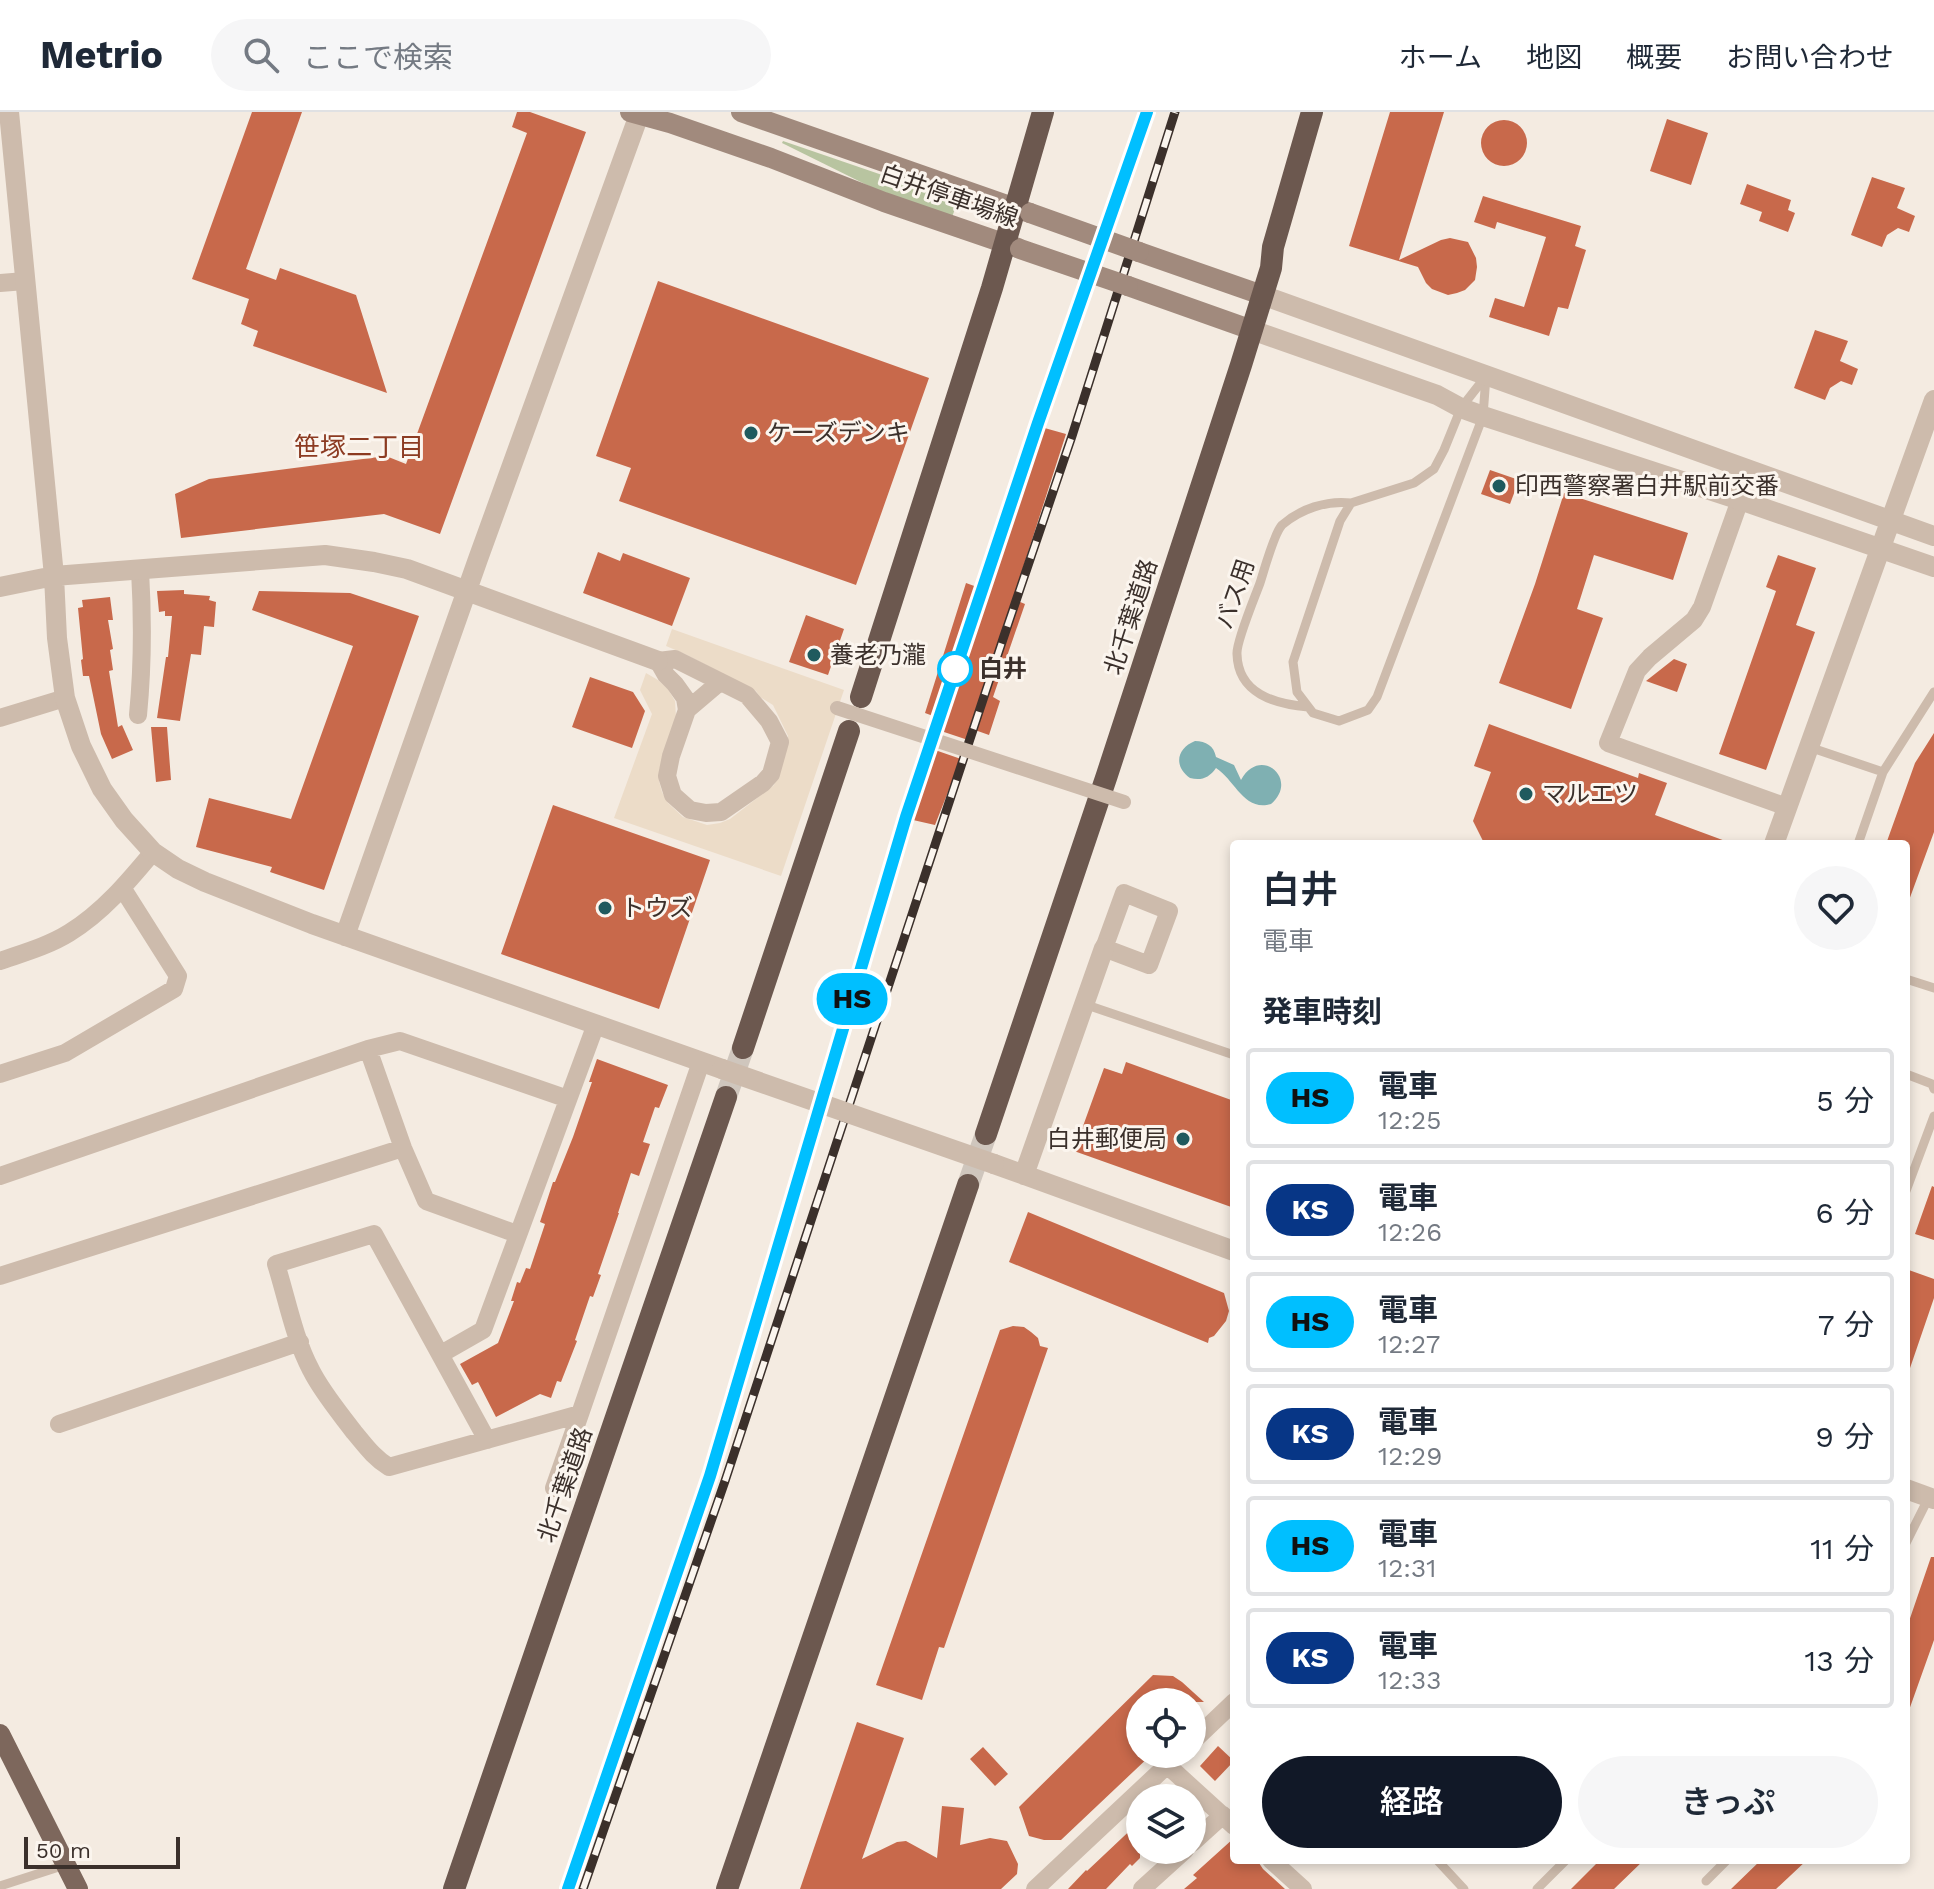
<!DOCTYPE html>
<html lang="ja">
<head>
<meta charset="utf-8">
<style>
	body { margin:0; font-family:"Work Sans","Noto Sans JP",sans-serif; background:#f6f6f7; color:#1f2937; height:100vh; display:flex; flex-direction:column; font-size:30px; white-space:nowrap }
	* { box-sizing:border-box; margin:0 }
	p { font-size:26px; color:#747a83 }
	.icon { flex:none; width:44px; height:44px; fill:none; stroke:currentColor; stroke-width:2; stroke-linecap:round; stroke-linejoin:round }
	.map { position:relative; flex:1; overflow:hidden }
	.sheet { position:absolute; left:1230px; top:728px; width:680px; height:1024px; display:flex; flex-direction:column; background:#fff; border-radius:8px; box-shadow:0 4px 12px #0003 }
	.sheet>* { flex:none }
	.badge { padding:0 16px; border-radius:26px; font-size:28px; line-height:52px }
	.buttons { position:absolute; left:1126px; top:1576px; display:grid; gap:16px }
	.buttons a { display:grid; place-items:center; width:80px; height:80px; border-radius:50%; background:#fff; box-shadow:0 4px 12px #0003; font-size:40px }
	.scale { position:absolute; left:24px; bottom:20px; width:156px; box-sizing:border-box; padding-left:8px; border:4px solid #3b302b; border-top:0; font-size:22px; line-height:28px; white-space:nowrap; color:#3b302b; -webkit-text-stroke:6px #fbf5ee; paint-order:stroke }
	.map>.badge { position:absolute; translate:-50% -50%; box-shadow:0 0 0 4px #fff }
	h2 { padding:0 32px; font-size:30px; line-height:72px }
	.round { display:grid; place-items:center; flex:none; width:84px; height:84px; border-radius:42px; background:#f6f6f7 }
	.head { display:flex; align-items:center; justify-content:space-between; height:136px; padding:0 32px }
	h1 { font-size:38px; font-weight:600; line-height:60px }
	.action { display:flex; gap:16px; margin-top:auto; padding:16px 32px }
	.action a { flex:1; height:92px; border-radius:48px; background:#111827; color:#fff; font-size:32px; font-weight:600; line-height:92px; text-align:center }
	.action a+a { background:#f6f6f7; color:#1f2937 }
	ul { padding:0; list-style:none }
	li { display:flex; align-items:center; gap:24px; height:100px; margin:0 16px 12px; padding:0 16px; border:4px solid #e0e1e3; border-radius:8px }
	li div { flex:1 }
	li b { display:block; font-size:30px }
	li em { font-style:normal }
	li .badge { min-width:88px; font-weight:700; text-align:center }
	header { display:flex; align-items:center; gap:48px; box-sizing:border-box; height:112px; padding:0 40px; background:#fff; border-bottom:2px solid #e0e1e3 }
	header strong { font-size:38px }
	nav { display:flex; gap:44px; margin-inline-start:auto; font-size:28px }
	.search { width:560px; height:72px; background:#f6f6f7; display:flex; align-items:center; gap:20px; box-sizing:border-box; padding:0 28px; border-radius:44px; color:#747a83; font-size:30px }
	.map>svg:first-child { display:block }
	.green { fill:#b8c4a0 }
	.plaza { fill:#ecdcc8 }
	.water { fill:#7fb0b2 }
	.building { fill:#c8694b }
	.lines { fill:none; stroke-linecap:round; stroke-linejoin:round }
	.trunk-tunnel { stroke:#cfc6bd; stroke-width:22; stroke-dasharray:22 11; stroke-linecap:butt }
	.service { stroke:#cdbbac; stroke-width:9 }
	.minor { stroke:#cdbbac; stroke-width:18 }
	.tertiary { stroke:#cdbbac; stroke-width:20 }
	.secondary { stroke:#a18a7d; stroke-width:20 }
	.primary { stroke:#7d675c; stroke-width:20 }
	.trunk { stroke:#6c584f; stroke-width:22 }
	.rail-casing { stroke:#3b302b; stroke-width:9 }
	.rail { stroke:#fbf5ee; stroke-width:6; stroke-dasharray:18; stroke-linecap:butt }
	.pedestrian-bridge { stroke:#cdbbac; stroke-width:14 }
	.tertiary-bridge { stroke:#cdbbac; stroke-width:20 }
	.secondary-bridge { stroke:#a18a7d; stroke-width:20 }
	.line-casing { stroke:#fff; stroke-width:18 }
	.line { stroke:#00bfff; stroke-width:12 }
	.poi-dot { fill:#1f5a5e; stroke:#fbf5ee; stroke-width:3 }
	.stop-dot { fill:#fff; stroke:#00bfff; stroke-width:4 }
	.labels { text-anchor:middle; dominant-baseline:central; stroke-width:6; stroke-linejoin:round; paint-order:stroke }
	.street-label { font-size:24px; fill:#3b302b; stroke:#fbf5ee }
	.poi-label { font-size:24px; fill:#3b302b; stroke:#fbf5ee; text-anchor:start }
	.stop-label { font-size:24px; font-weight:bold; fill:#3b302b; stroke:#fbf5ee; text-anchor:start }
	.neighbourhood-label { font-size:26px; fill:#8c3b22; stroke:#fbf5ee }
</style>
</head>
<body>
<header>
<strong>Metrio</strong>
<div class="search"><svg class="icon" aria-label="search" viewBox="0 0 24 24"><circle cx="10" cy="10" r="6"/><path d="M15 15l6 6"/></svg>ここで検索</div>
<nav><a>ホーム</a><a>地図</a><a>概要</a><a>お問い合わせ</a></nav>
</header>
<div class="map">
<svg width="1934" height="1777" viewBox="0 0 1934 1777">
	<rect width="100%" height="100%" fill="#f4ebe1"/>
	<path class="green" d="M783 29 958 89 952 105 885 82 782 31Z"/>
	<path class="plaza" d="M672 517 844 578 781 764 614 706 652 602 640 578 646 561 658 568 668 577 675 589 676 605 659 659V669L662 680 668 691 683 705 707 713 720 711 730 707 774 673 788 631V624L773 593 760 585 756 579 685 542 666 534Z"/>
	<path class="water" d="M1195 629C1206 629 1214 634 1216 645L1234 653 1241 668C1260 633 1300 667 1271 692 1244 700 1235 668 1216 656 1209 666 1201 669 1190 666 1173 654 1177 636 1195 629Z"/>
	<path class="building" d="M252 0H302L246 157 276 168 280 156 356 183 387 281 253 234 258 219 241 212 249 187 192 167Z
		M517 0H530L586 20 440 422 384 402 181 426 175 382 209 367 386 344 406 352 527 21 512 15Z
		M1390 0H1444L1399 148 1441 128 1450 126 1468 130 1476 146 1477 155 1475 168 1465 178 1457 181 1448 183 1432 177 1426 171 1418 155 1349 134Z
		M1667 7 1708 21 1691 73 1650 59Z
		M1481 31a23 23 0 1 1 46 0a23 23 0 1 1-46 0Z
		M1872 65 1905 76 1897 96 1915 104 1909 120 1898 116 1887 123 1882 135 1851 123Z
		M1747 72 1791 88 1788 98 1795 101 1788 120 1759 109 1762 100 1740 92Z
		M1483 84 1581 114 1575 134 1586 138 1568 197 1558 195 1549 224 1489 205 1495 186 1524 195 1546 125 1497 110 1495 117 1474 110Z
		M658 169 929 266 856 473 619 389 631 356 596 344Z
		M1815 218 1848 229 1840 249 1858 257 1852 273 1841 269 1830 276 1825 288 1794 276Z
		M1041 315 1066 322 1013 487 1025 492 993 585 1000 589 989 623 972 617 968 628 941 619 944 608 925 601 966 471 988 479Z
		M1490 358 1519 368 1510 392 1481 382Z
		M1564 381 1688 421 1673 468 1594 443 1577 497 1603 506 1571 597 1499 571 1535 472Z
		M598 440 620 449 623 441 690 466 672 514 583 481Z
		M1778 443 1816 456 1796 513 1815 520 1766 658 1719 642 1776 479 1766 475Z
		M184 478V482L210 484 209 488 216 490 214 515 204 514 201 543 191 542 180 609 157 606 166 545H168L172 504H165V499L159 500 157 479Z
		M259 479 350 481 419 504 324 778 270 760 272 755 196 735 209 686 291 707 353 534 252 498Z
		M110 485 113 508H108L113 537 110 538 113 558 109 559 118 615 122 613 133 638 112 647 101 622 89 564H83L81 548 83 547 78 496 83 495 82 488Z
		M806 503 844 517 828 563 789 550Z
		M1674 547 1687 552 1677 580 1646 569Z
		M590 565 633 580 645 599 632 636 572 615Z
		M1489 612 1638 666 1639 661 1667 671 1655 703 1728 730V732H1493L1483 729 1473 709 1491 660 1474 654Z
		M151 615H167L171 668 156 670Z
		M1934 621V720L1908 791H1906V732H1886L1915 651Z
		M935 638 961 647 935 713 913 708Z
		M553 693 710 748 659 897 501 842Z
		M597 947 668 973 659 996 655 995 643 1030 650 1032 639 1064 631 1061 618 1101H619L598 1162 601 1163 593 1185 590 1184 575 1228 577 1229 561 1270 557 1269 551 1286 540 1282 496 1305 478 1270 472 1273 460 1252 498 1231 514 1189H511L517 1170 520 1171 526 1156 530 1157 545 1112 540 1110 553 1070H555L573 1025 592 970H589Z
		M1126 950 1234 989V1096L1074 1039 1104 956 1122 962Z
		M1932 1074 1934 1075V1128L1915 1122Z
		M1028 1100 1224 1181 1229 1199 1226 1209 1214 1224 1209 1226 1208 1231 1009 1150Z
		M1906 1157 1934 1167V1186L1909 1259 1906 1258Z
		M1013 1214 1024 1215 1031 1220 1038 1226 1040 1234 1048 1236 944 1536 939 1535 922 1588 876 1573 1000 1218Z
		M1931 1445H1934V1528L1908 1601 1906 1600V1518Z
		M1153 1563 1173 1564 1182 1570 1204 1590H1140V1642H1152L1061 1728H1044L1029 1724 1019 1695Z
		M857 1610 904 1626 862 1747 897 1730 906 1729 937 1746 942 1694 964 1696 960 1733 990 1726 1007 1729 1018 1752 1017 1762 1001 1777H800Z
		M1218 1634 1234 1649 1215 1669 1200 1654Z
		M983 1635 1008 1662 995 1674 970 1647Z
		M1140 1709V1746L1132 1754 1130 1752 1106 1777H1068L1086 1758 1087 1759Z
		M1234 1726V1748H1257L1263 1757 1285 1777H1184L1197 1766 1193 1763Z
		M1600 1748H1644L1614 1777H1571Z
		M1761 1748H1807L1776 1777H1731Z"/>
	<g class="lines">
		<path class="trunk-tunnel" d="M726 985 743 936
			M968 1073 986 1022"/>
		<path class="service" d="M1486 264 1483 304 1377 585 1368 598 1339 609 1313 601 1297 580 1293 550 1340 409 1351 391 1414 371 1434 357 1444 338 1461 296Z
			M1308 595C1275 592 1238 582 1237 542 1236 530 1255 485 1260 471 1264 459 1274 421 1282 413 1300 397 1327 388 1351 391
			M1809 635 1883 660 1934 580
			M1858 732 1883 660
			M1906 867 1934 876
			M1084 892 1234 943
			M1906 962 1932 972 1934 977
			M1906 1079 1934 1004
			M1906 1431 1929 1385
			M1437 1748 1464 1777
			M1706 1769 1727 1748
			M0 1774 65 1753
			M1537 1777 1566 1748"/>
		<path class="minor" d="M0 171 25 169
			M1740 388 1702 495 1694 508 1650 545 1637 559 1608 631 1787 695
			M675 547 747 583 769 609 780 630 771 662 763 671 721 700 706 701 690 698 673 683 667 664 671 644 687 598 685 586 675 572 666 563 658 549Z
			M687 598 720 570
			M138 603C143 552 143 509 140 458
			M0 606 65 586
			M1124 781 1169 799 1149 853 1104 836Z
			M0 849C23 841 48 834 69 821 103 800 128 770 153 740
			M0 962 65 941 174 877 178 864 123 777
			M0 1064 368 937
			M517 1122 426 1089 403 1036 368 937 400 929 568 987
			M0 1164 403 1036
			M441 1242 483 1218 596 912
			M59 1312 300 1230
			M487 1328 374 1122 276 1152C287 1187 294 1226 311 1258 322 1280 339 1300 354 1320 365 1333 374 1346 389 1355L580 1302 701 950
			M554 1376 580 1302
			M1192 1630 1234 1590
			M1167 1653 1234 1714
			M1192 1731 1223 1703
			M1271 1748 1303 1777
			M1035 1777 1179 1642
			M1142 1777 1185 1738"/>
		<path class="tertiary" d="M9 0 54 464 57 526 65 586 81 634 102 677 124 708 153 740 178 757 205 770 312 812 722 957
			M1262 183 1934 424
			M1252 218 1437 283 1461 296 1483 304 1740 388 1934 455
			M0 475 54 464 325 443 374 450 407 457 658 549
			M1774 732 1934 288
			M345 824 478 447 640 0
			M994 1052 1234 1139
			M1024 1063 1104 836
			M1906 1377 1934 1387"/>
		<path class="secondary" d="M630 0 670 11 771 46 884 90 1018 136
			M741 0 1030 101
			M1139 140 1262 183
			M1128 174 1252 218"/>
		<path class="primary" d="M0 1622 78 1777"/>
		<path class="trunk" d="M861 585 992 176 1043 0
			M743 936 849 619
			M986 1022 1107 663 1241 253 1271 156 1273 135 1312 0
			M454 1777 726 985
			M727 1777 968 1073"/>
		<defs>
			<path id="rail" d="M568 1777 710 1364 906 705 1038 311 1147 0
				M583 1777 725 1369 1003 527 1072 324 1175 0"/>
		</defs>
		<use href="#rail" class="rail-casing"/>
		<use href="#rail" class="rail"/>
		<path class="pedestrian-bridge" d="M837 596 1124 690"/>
		<path class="tertiary-bridge" d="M722 957 994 1052"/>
		<path class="secondary-bridge" d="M1030 101 1139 140
			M1020 137 1128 174"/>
	</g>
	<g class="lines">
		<defs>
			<path id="line" d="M568 1777 710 1364 906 705 1038 311 1147 0"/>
		</defs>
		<use href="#line" class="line-casing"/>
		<use href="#line" class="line"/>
	</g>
	<g class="poi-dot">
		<circle cx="751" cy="321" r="8"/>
		<circle cx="1499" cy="374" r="8"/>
		<circle cx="814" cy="543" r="8"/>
		<circle cx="1526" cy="682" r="8"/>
		<circle cx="605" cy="796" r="8"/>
		<circle cx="1183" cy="1027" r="8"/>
	</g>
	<circle class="stop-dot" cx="955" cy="557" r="16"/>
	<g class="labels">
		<g class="street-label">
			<text transform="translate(949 84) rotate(19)">白井停車場線</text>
			<text transform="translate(1235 482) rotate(-71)">バス用</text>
			<text transform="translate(1131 505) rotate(-72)">北千葉道路</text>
			<text transform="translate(565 1373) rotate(-71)">北千葉道路</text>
		</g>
		<g class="poi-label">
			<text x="767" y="321">ケーズデンキ</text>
			<text x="1515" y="374">印西警察署白井駅前交番</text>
			<text x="830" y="543">養老乃瀧</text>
			<text x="1542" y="682">マルエツ</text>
			<text x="621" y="796">トウズ</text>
			<text x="1167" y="1027" text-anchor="end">白井郵便局</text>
		</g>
		<g class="stop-label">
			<text x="979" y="557">白井</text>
		</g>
		<g class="neighbourhood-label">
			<text x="359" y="335">笹塚二丁目</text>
		</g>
	</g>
</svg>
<div class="buttons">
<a><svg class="icon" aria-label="locate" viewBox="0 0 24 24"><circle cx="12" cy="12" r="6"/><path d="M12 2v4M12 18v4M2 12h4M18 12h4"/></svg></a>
<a><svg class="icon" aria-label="layers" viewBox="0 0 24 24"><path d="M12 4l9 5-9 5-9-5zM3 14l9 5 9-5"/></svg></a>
</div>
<div class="scale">50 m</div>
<b class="badge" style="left:852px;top:887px;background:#00bfff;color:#111">HS</b>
<section class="sheet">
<div class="head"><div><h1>白井</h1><p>電車</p></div><a class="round"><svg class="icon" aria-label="heart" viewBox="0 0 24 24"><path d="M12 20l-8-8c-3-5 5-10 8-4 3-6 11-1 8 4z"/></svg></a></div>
<h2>発車時刻</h2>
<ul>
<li><span class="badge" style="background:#00bfff;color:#111">HS</span><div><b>電車</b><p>12:25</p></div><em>5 分</em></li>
<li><span class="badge" style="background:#073686;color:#fff">KS</span><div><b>電車</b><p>12:26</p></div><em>6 分</em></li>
<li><span class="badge" style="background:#00bfff;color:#111">HS</span><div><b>電車</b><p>12:27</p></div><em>7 分</em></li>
<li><span class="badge" style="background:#073686;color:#fff">KS</span><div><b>電車</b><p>12:29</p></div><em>9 分</em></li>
<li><span class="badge" style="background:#00bfff;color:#111">HS</span><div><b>電車</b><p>12:31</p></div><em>11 分</em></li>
<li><span class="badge" style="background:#073686;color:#fff">KS</span><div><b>電車</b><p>12:33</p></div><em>13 分</em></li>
</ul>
<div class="action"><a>経路</a><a>きっぷ</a></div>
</section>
</div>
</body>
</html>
